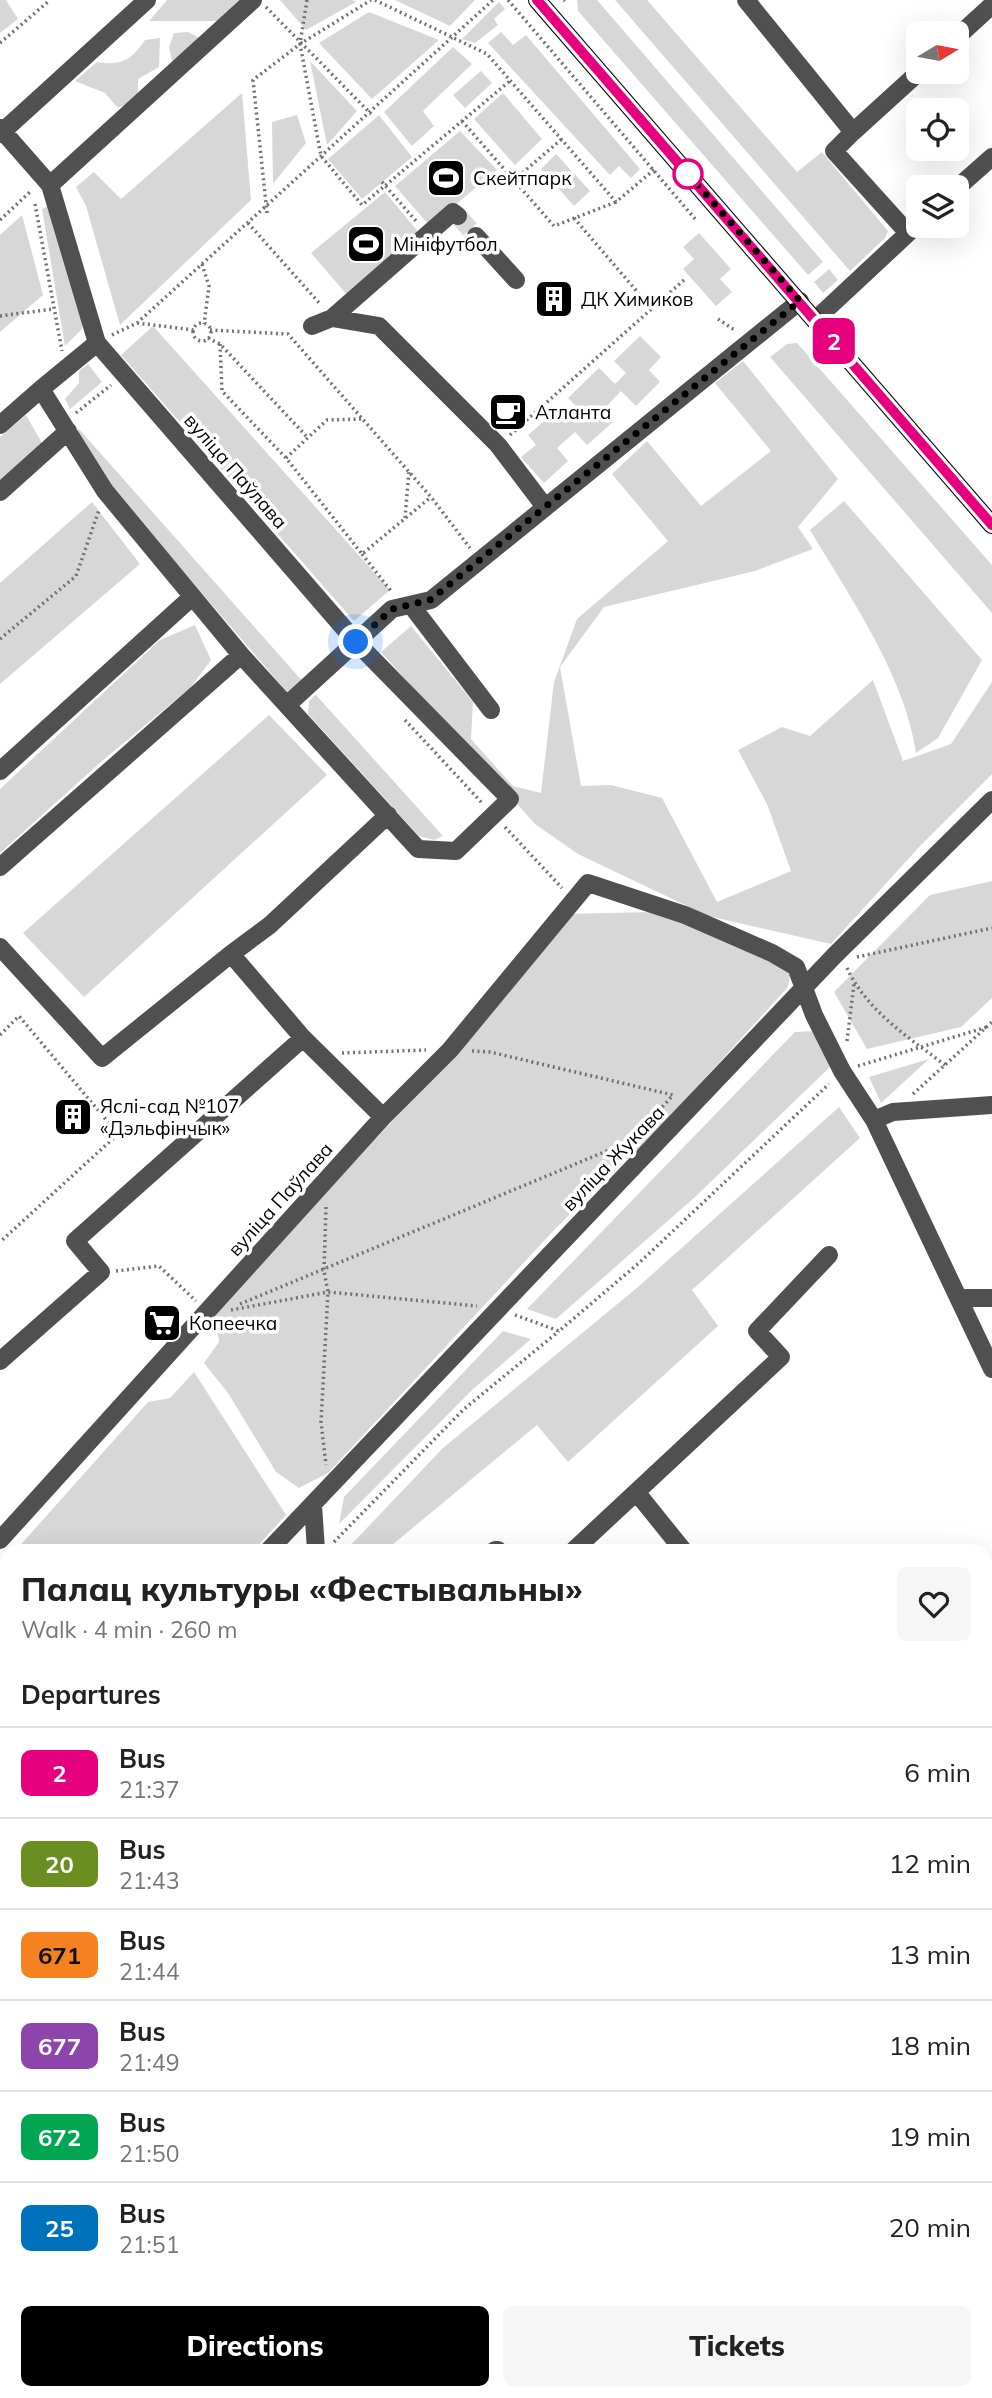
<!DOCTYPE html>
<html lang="en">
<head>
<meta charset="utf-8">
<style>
	body { margin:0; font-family:Mulish,sans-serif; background:#f6f6f6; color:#222; height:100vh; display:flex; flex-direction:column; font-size:26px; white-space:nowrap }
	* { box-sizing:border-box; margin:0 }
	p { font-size:23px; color:#767676 }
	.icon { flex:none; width:38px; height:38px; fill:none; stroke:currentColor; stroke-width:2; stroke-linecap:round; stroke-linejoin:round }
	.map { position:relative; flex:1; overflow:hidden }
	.drawer { position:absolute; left:0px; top:1544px; width:992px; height:856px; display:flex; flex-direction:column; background:#fff; border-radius:21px 21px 0 0; box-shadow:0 7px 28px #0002 }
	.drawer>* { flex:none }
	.badge { padding:0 14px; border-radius:10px; font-size:24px; line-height:46px }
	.needle { width:46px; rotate:80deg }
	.buttons { position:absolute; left:906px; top:21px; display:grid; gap:14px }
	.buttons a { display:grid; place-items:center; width:63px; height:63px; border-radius:10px; background:#fff; box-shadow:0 7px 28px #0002; font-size:35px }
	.you { position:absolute; width:35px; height:35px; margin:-18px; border:5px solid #fff; border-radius:50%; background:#1a73e8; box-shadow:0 0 0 10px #1a73e833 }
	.map>.badge { position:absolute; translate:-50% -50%; box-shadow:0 0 0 4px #fff }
	h2 { padding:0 21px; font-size:26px; line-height:63px }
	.round { display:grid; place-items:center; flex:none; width:74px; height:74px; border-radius:10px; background:#f6f6f6 }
	.head { display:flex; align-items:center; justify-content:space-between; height:119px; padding:0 21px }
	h1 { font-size:33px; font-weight:800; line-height:52px }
	.action { display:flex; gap:14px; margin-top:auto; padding:14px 21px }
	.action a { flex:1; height:80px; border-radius:10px; background:#000; color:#fff; font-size:28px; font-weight:800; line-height:80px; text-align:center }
	.action a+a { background:#f6f6f6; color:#222 }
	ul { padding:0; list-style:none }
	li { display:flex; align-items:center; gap:21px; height:91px; padding:0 21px; border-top:2px solid #e0e0e0 }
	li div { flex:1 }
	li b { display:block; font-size:26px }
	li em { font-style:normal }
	li .badge { min-width:77px; font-weight:700; text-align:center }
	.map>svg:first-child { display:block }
	.green { fill:#d7d7d7 }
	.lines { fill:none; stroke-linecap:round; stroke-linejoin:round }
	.minor-tunnel { stroke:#d9d9d9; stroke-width:18; stroke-dasharray:18 9; stroke-linecap:butt }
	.major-casing { stroke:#dbdbdb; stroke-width:19 }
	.path { stroke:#727272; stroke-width:3.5; stroke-dasharray:2 3.5; stroke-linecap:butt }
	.minor { stroke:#505050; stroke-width:18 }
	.major { stroke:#000; stroke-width:18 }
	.line-casing { stroke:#fff; stroke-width:16 }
	.line { stroke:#e6007e; stroke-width:10 }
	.walk { stroke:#000; stroke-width:7; stroke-dasharray:0 12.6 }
	.stop-dot { fill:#fff; stroke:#e6007e; stroke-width:3.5 }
	.labels { text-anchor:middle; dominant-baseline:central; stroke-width:7; stroke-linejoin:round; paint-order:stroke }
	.poi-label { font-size:19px; fill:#000; stroke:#fff; text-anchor:start }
	.street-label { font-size:19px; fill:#000; stroke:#fff }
</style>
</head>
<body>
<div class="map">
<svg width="992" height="2398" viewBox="0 0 992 2398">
	<rect width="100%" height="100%" fill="#fff"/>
	<path class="green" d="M0 0H6L18 19 0 33Z
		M167 0H243L219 21H149Z
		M280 0H353L356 2 306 30Z
		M395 0H475L450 26Z
		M577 0H597L823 262 808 275 578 11Z
		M615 0H647L797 172 822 152 888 231 885 238 850 271Z
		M499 2 505 9 494 19 498 25 475 43 462 39Z
		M369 12 439 40 372 99 319 43Z
		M188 32 199 38 183 59 172 61 169 47 174 33Z
		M501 32 513 45 526 35 640 169 631 178 619 166 610 175 488 43Z
		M160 38 159 67 138 79V99L118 108 105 93 75 81 97 62C122 66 131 60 145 40Z
		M453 47 472 64 423 111 434 126 412 146 384 112Z
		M310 61 357 111 327 145Z
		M481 71 492 83 465 108 453 95Z
		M242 93 251 200 120 325 86 206 76 187 94 172 121 199Z
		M503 93 542 139 515 165 474 119Z
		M297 115 306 143 273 184 272 122Z
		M379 115 412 157 362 199 328 159Z
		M460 131 497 170 430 226 395 186Z
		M556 154 590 191 574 206 541 169Z
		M385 192 420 234 349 297 311 253Z
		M50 205 85 316 82 329 65 346 42 209Z
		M22 215 43 295 0 332V235Z
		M699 233 731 269 720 279 732 292 716 306 683 269 694 259 683 247Z
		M829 269 838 280 823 293 814 282Z
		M153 326 390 590 354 621 121 355Z
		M640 336 661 357 649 370 660 382 636 406 621 391 603 410 613 422 587 445 575 432 557 448 568 461 544 483 521 457 536 445 528 435 555 412 565 423 580 410 568 398 599 368 615 384 626 373 614 361Z
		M797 343 992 565V613L770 357 787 344Z
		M743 361 838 479 798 527 813 549 755 571 604 607 560 667 581 786 611 785 662 798 717 902 791 871 767 804 738 750 782 727 810 736 873 680 903 761 951 744 992 682V774L921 845 831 944 708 916 578 854 535 824 381 652 411 626 473 702 471 739 513 786 541 793 554 682 577 619 668 541 612 474 647 441 701 506 771 451 715 383Z
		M88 364 102 382 70 409 65 399 79 383V371Z
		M26 415 43 445 0 483V437Z
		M79 429 304 683 287 692 107 483 74 433Z
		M844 501 982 660 938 738 916 753C905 676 850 597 810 530Z
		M92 502 140 564 0 684V583Z
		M195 625 211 660 190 688 102 761 0 853V789L160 640Z
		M316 694V695L443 836 434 840 419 836 308 714 309 701Z
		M269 715 327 775 84 997 23 933Z
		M992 881V998L961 1027 867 1049 834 992 930 895Z
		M653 912 741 944 791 969 788 987 666 1121 556 1228 328 1473 299 1488 276 1472 228 1393 204 1363 219 1342 215 1313 396 1117 563 914Z
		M815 1031 831 1066 695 1197 556 1319 527 1309 795 1032Z
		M929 1059 881 1103 869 1077Z
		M839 1107 860 1138 692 1290 718 1326 568 1462 537 1425 386 1550H346L443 1448 638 1287Z
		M503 1331 531 1339 472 1390 339 1524 344 1497Z
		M194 1372 286 1515 254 1550H16L148 1402 170 1398Z
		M0 1638 7 1646V1843L0 1851Z
		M7 1908V1967L0 1973V1917Z"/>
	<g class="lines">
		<path class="minor-tunnel" d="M458 216 476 236"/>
		<defs>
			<path id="major" d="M537 0 992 525"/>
		</defs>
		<use href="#major" class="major-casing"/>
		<path class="path" d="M307 0 300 44 321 156 362 205 511 80
			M375 0 487 54 616 202 655 169
			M508 0 696 220
			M564 0 565 1
			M266 7 371 114
			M0 43 50 0
			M462 121 554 226 616 202
			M514 180 563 138
			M382 182 417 222
			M35 204 62 351
			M267 213 253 80 300 44 371 0
			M574 218 652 309
			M0 220 31 191
			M248 223 321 305
			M202 264 209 286 204 324
			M0 316 53 309
			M718 319 736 331
			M137 323 194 330
			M193 332a9 9 0 1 1 18 0a9 9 0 1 1-18 0Z
			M210 330 288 334 431 497 470 548
			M112 335 137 323 493 0
			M208 338 220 344 308 438
			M220 344 222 391 286 458 362 554 431 497
			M76 413 111 385
			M510 435 684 280
			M286 458 327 420 363 419
			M405 518 409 471
			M362 554 391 591
			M0 639 76 576 99 510
			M405 720 483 804
			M505 827 562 888
			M857 957 992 928
			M847 968C867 1011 908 1037 945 1065
			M0 1035 19 1016 118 1134 0 1242
			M847 1041 854 984
			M472 1051 490 1052 673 1095 647 1124
			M342 1053 426 1050
			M858 1066 987 1027
			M913 1094 992 1022
			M326 1207 324 1271 328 1292 321 1422 326 1465
			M116 1271 159 1266 196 1301
			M240 1304 633 1140
			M231 1310 328 1292 477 1306
			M515 1315 559 1331 639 1263 829 1084
			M334 1542 463 1410 559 1331
			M0 1581 7 1588
			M0 1907 7 1899
			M985 2060 992 2058
			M782 2392 787 2398
			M734 2398V2392"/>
		<path class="minor" d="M746 0 853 132 834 151 908 233
			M957 37 992 5
			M0 128 50 185 97 343 356 642 510 799 456 851 418 849 241 655 105 491 41 389 97 343
			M853 132 919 72
			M0 134 147 0
			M50 185 253 0
			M957 188 992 157
			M458 216 453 212 332 318 379 326 498 445 545 507
			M476 236 516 280
			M815 320 919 223
			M312 326 332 318
			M0 425 41 389
			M0 492 68 431
			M411 605 491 710
			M287 705 392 609 431 600 800 301
			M0 771 192 597
			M0 867 241 655
			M0 947 102 1058 231 954 303 1038 383 1117
			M231 954 270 925 388 815
			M874 1120 893 1112 992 1105
			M958 1298H992
			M0 1361 101 1272 75 1241 303 1038
			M637 1493 683 1550
			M313 1505 316 1550
			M0 1540 383 1117 450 1050 588 883 685 915 772 953 796 967 814 1015 842 1071 874 1120 992 1369
			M269 1550 834 956 992 800
			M495 1550H498
			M574 1550 781 1357 757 1331 829 1255
			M0 1621 7 1630
			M985 1625 992 1619
			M0 1868 7 1859
			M985 1871 992 1879
			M0 2080 7 2073
			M0 2103 7 2111
			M0 2130 7 2123
			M262 2392 267 2398
			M580 2392V2398
			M286 2398 298 2392
			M656 2398 657 2392"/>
		<use href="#major" class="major"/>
	</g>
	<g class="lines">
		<defs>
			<path id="line" d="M537 0 992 525"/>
		</defs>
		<use href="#line" class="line-casing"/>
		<use href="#line" class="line"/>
		<path class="walk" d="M356 642 392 609 430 600 800 301 688 174"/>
	</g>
	<defs>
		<symbol id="stadium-square" viewBox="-11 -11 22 22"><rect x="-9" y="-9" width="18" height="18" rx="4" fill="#000" stroke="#fff"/><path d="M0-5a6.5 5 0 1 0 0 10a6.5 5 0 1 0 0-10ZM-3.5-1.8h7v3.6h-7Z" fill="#fff"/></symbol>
		<symbol id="building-square" viewBox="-11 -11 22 22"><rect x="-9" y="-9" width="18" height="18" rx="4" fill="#000" stroke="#fff"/><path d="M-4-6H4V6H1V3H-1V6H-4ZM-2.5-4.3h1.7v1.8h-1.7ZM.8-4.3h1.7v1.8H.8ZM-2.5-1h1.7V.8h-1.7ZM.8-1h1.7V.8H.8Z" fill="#fff"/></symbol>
		<symbol id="cafe-square" viewBox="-11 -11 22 22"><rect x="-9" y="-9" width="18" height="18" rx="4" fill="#000" stroke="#fff"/><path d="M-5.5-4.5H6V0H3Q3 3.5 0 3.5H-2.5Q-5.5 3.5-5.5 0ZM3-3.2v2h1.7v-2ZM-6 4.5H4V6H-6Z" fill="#fff"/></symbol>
		<symbol id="supermarket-square" viewBox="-11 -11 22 22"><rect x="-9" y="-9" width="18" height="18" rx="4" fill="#000" stroke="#fff"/><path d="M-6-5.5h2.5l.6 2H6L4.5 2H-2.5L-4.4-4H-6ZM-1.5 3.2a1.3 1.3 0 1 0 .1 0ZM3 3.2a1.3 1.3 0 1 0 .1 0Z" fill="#fff"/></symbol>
	</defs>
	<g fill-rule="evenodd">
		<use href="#stadium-square" x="424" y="156" width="44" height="44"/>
		<use href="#stadium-square" x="344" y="222" width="44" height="44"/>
		<use href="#building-square" x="532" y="277" width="44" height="44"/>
		<use href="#cafe-square" x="486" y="390" width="44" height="44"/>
		<use href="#building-square" x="51" y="1095" width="44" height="44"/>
		<use href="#supermarket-square" x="140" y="1301" width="44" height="44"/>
	</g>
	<circle class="stop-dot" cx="688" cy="174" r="14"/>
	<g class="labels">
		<g class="poi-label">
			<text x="473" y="178">Скейтпарк</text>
			<text x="393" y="244">Мініфутбол</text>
			<text x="581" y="299">ДК Химиков</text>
			<text x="535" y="412">Атланта</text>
			<text x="100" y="1106">Яслі-сад №107<tspan x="100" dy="22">«Дэльфінчык»</tspan></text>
			<text x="189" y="1323">Копеечка</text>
		</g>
		<g class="street-label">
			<text transform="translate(236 471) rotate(49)">вуліца Паўлава</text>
			<text transform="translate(613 1158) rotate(-46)">вуліца Жукава</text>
			<text transform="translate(280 1199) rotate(-48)">вуліца Паўлава</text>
		</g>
	</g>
</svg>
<div class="buttons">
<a><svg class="needle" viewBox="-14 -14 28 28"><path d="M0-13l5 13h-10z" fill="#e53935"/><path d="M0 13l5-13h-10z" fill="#767676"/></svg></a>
<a><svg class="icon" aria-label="locate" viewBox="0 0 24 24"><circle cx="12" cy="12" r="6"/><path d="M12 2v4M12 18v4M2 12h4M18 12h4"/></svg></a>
<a><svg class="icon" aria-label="layers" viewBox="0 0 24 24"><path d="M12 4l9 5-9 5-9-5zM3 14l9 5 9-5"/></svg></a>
</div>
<div class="you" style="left:356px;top:642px"></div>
<b class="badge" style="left:834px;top:341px;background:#e6007e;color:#fff">2</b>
<section class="drawer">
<div class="head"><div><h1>Палац культуры «Фестывальны»</h1><p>Walk · 4 min · 260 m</p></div><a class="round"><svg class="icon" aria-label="heart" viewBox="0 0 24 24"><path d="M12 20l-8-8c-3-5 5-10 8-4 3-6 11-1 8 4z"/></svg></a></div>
<h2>Departures</h2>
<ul>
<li><span class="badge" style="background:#e6007e;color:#fff">2</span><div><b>Bus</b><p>21:37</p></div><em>6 min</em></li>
<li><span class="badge" style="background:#6b8e23;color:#fff">20</span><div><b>Bus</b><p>21:43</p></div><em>12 min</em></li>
<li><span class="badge" style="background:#f58220;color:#111">671</span><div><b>Bus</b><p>21:44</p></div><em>13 min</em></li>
<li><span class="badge" style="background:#8e44ad;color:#fff">677</span><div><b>Bus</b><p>21:49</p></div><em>18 min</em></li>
<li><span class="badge" style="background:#00a651;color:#fff">672</span><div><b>Bus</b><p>21:50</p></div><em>19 min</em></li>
<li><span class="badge" style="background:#0072bc;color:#fff">25</span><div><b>Bus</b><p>21:51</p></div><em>20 min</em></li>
</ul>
<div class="action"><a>Directions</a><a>Tickets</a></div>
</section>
</div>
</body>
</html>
